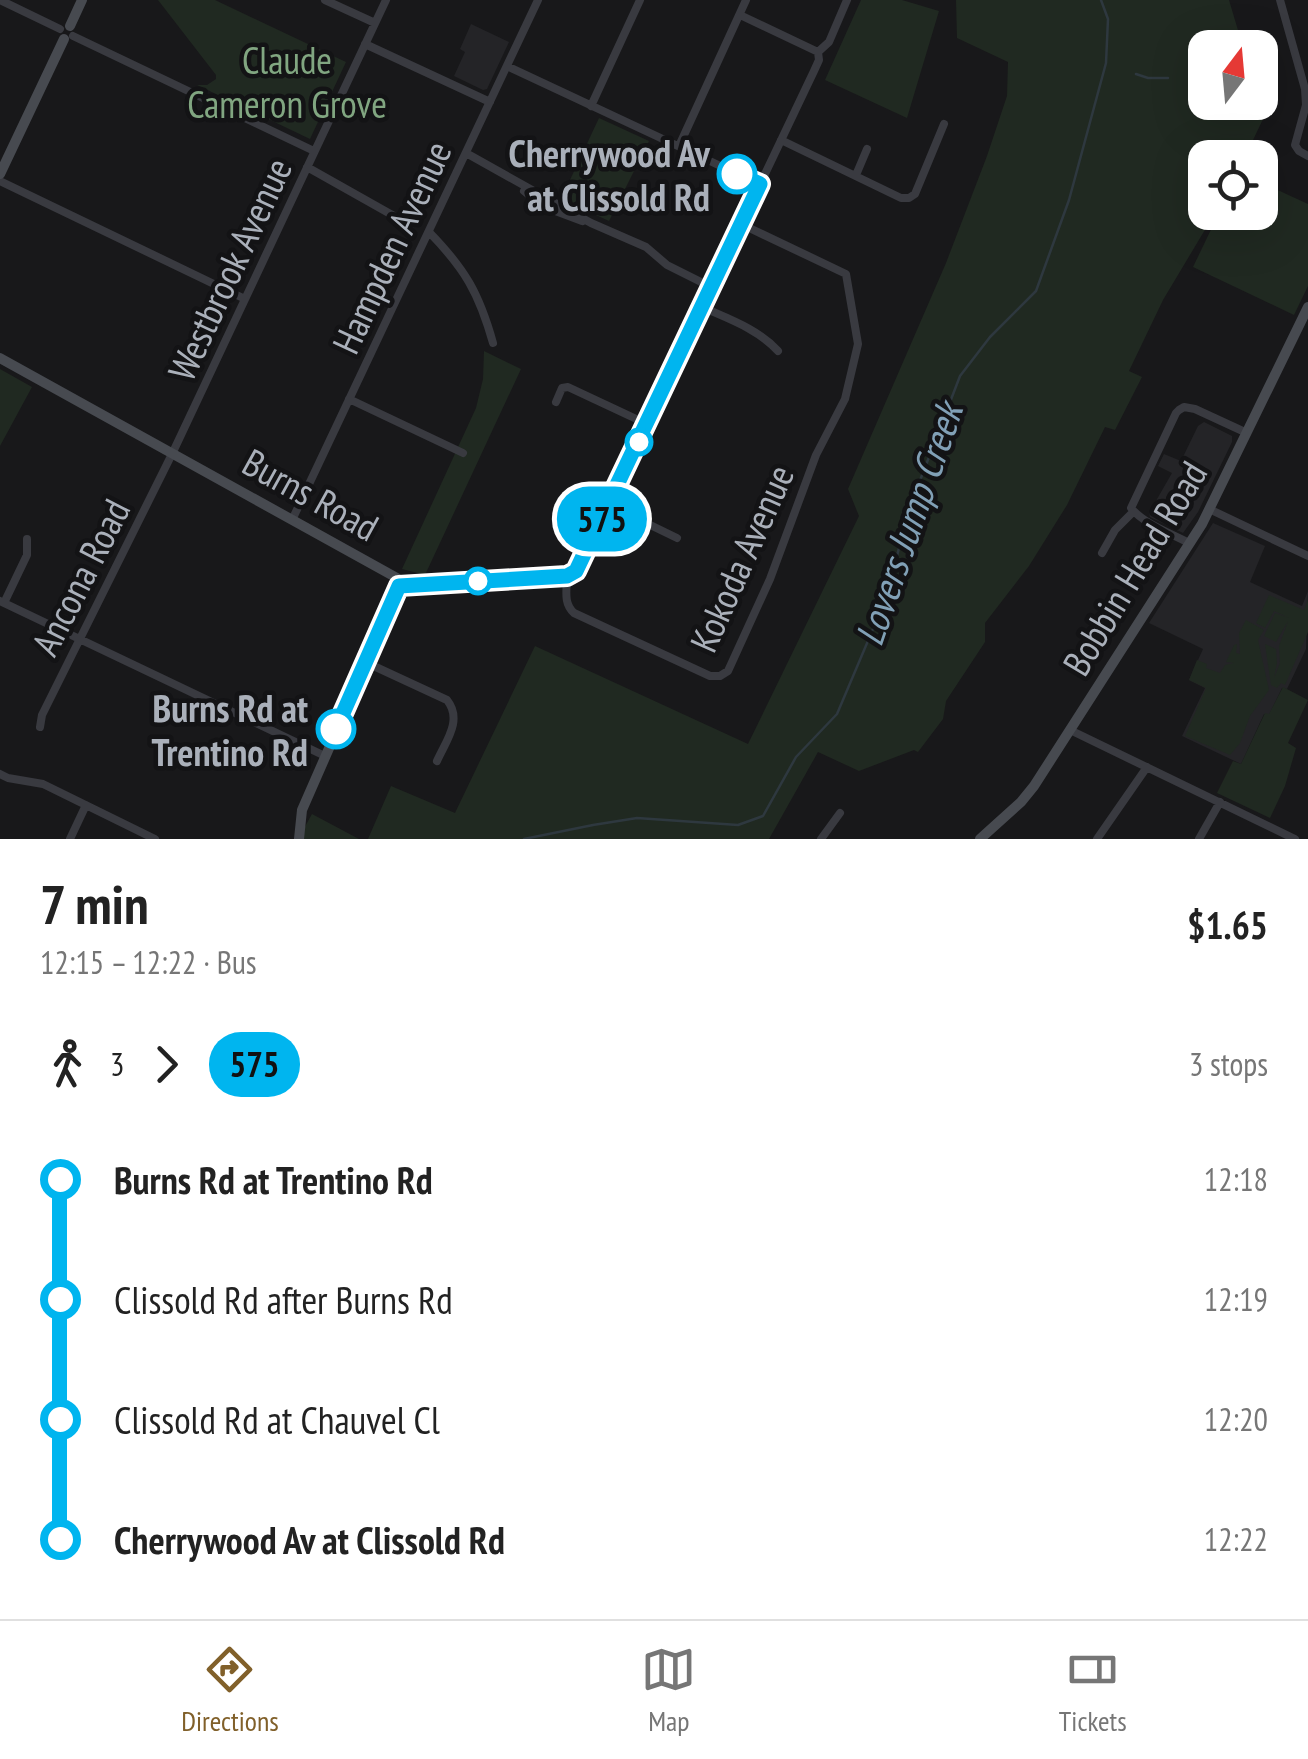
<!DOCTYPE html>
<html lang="en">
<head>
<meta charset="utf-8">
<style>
	body { margin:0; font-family:"PT Sans Narrow",sans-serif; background:#f6f6f6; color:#222; height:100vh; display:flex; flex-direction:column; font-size:38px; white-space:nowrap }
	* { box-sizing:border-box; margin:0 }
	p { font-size:32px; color:#767676 }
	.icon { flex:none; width:55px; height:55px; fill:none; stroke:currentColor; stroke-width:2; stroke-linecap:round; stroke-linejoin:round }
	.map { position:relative; height:839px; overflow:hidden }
	.drawer { display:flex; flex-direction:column; background:#fff; flex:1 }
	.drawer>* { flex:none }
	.badge { padding:0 20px; border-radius:32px; font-size:35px; line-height:65px }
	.needle { width:65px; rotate:16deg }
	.controls { position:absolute; left:1188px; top:30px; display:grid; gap:20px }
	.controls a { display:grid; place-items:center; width:90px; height:90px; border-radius:20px; background:#fff; box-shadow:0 10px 40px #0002; font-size:50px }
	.map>.badge { position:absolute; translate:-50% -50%; box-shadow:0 0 0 5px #fff }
	.legs { display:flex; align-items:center; gap:15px; height:110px; padding:0 40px; font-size:32px }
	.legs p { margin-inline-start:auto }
	.summary { display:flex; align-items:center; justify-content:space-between; height:170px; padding:0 40px }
	h1 { font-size:55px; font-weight:600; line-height:75px }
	ul { padding:0 40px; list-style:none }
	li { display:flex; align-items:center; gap:35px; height:120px; font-size:38px }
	li i { display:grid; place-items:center; width:15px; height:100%; margin:0 12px; background:currentColor }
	li i::after { content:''; width:25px; height:25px; margin:-12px; border:8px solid; border-radius:50%; background:#fff }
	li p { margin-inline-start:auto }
	li:first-child i { background:linear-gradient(#0000 50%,currentColor 0) }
	li:last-child i { background:linear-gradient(currentColor 50%,#0000 0) }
	.dock { display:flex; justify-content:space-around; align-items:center; height:140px; border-top:2px solid #e0e0e0; background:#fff; font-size:28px; color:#767676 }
	.dock a { display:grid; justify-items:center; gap:5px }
	.dock .on { color:#81602a }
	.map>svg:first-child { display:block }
	.built { fill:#242427 }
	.green { fill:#202921 }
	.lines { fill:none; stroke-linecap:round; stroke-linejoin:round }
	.stream { stroke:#2e383f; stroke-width:2.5 }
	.minor { stroke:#393a40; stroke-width:8 }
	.secondary { stroke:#474a50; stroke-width:10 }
	.line-1-casing { stroke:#fff; stroke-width:22 }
	.line-1 { stroke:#00b5ef; stroke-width:15 }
	.stop-1-dot { fill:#fff; stroke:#00b5ef; stroke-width:5 }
	.labels { text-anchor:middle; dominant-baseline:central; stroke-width:9; stroke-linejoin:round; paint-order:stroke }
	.park-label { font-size:38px; fill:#81a681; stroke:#131315 }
	.stop-label { font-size:38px; font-weight:bold; fill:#aab0ba; stroke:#131315; text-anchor:end }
	.street-label { font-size:38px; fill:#aab0ba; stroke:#131315 }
	.water-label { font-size:40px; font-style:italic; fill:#81a0b6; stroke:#131315 }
</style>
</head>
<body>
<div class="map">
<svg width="1308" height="839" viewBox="0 0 1308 839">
	<rect width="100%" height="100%" fill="#18181a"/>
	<path class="built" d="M471 24 509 42 487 89 483 90 454 76 465 52 460 49Z
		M1204 422 1232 436V442L1198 512 1183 533 1150 517 1149 513 1172 473 1158 466 1164 454 1181 461 1198 426Z
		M1213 523 1265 546 1250 582 1302 606 1308 591 1306 649 1287 689 1282 688 1269 715 1264 714 1241 764 1182 736 1205 688 1189 680 1203 649 1149 623Z"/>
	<path class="green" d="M158 0H215L346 62 310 139 197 85H207L216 79V75Z
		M861 0H902L939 11 907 118 825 80Z
		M956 0H1229L1243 47 1205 48V102L1258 103 1263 119 1245 157 1205 158V212L1215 213 1163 300 1129 371 1142 377 1115 430 1105 427 1067 505 1029 566 985 623V642L946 701 943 719 918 752 914 750 859 771 818 752 769 839H368L391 786 455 813 535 646 748 744 859 516 848 489 946 263 987 156 1007 96 1008 62 957 38Z
		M599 118 649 141 609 221 561 199Z
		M1260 182 1308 204V286L1294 315 1193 267 1219 213 1260 212Z
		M484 351 521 369 425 575 402 569 476 408 483 379Z
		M0 369 32 387 0 446Z
		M1269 595 1304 610 1308 600V632L1285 685 1281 683 1277 688 1271 685 1265 644 1276 649 1277 663 1274 678 1280 663 1279 646 1288 621 1276 642 1264 636 1275 613 1289 618 1274 611 1265 628 1256 623Z
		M1246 620 1264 630 1258 640 1269 690 1250 716 1240 743 1230 755 1185 736 1206 688 1189 680 1197 660 1207 664 1206 668 1220 673 1225 665 1234 663 1226 662 1234 645 1237 644 1236 653 1240 654 1239 633Z
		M1283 687 1308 700 1288 743 1296 748 1285 786 1270 818 1217 793 1233 761 1241 764 1265 713 1269 714Z
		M312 814 359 839H302V832Z"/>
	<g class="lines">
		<path class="stream" d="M1136 74 1148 78H1168
			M911 504 960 376 990 337 1036 291 1069 200 1106 63 1108 19 1101 0
			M524 839 593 825 637 818 738 825 763 816 796 757 837 714 887 596 907 516"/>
		<path class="minor" d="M0 0 60 29
			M325 0 375 23
			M1280 0 1305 89 1306 105 1295 145 1299 151 1308 156
			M740 15 818 52
			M73 36 314 151
			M365 44 490 102
			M507 66 759 184
			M591 106 640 0
			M781 140 901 198H909L915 194 944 124
			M679 146 746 0
			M466 153 591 223 646 247 667 265 711 287
			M307 167 394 216
			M856 175 867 149
			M0 181 245 299
			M524 191 542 206 582 221
			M429 232C465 269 479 293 493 343
			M702 307C729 319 758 329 778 351
			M349 399 463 453
			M556 402 562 388 568 387 647 424
			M609 505 677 538
			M1209 509 1308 556
			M293 518 538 0
			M1189 543C1170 533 1144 524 1131 508L1176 413 1179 410 1184 407 1195 409 1247 433
			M1102 553 1115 530 1133 512
			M567 576C567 590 563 603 574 613L710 676H720L728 671 770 579 816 455 845 399 858 344 846 274 741 224
			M399 586 567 576 576 571 814 71 819 60 818 52 829 42 847 0
			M0 601 325 756
			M4 603 27 555V539
			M365 662 447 700C463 720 446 741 437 761
			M40 727 42 715 173 452 386 0
			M1070 730 1295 839
			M0 774 8 778 43 784 155 839
			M70 839 86 805
			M821 839 840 813
			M1097 839 1147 767
			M1199 839 1220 802"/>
		<path class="secondary" d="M70 26 82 0
			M0 174 64 39
			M0 358 397 578 399 586 397 593 302 810 299 839
			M980 839 1021 802 1034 786 1202 524 1308 307"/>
	</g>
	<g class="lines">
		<defs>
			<path id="line-1" d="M336 729 399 586 567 576 576 571 760 184 737 174"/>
		</defs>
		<use href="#line-1" class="line-1-casing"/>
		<use href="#line-1" class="line-1"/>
	</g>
	<g class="stop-1-dot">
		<circle cx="737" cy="174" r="18"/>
		<circle cx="639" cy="442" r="12"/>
		<circle cx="478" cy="581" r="12"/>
		<circle cx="336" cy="729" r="18"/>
	</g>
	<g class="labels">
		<g class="park-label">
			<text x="287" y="59">Claude<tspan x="287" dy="44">Cameron Grove</tspan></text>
		</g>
		<g class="stop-label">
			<text x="710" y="152">Cherrywood Av<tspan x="710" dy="44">at Clissold Rd</tspan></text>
			<text x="308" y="707">Burns Rd at<tspan x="308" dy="44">Trentino Rd</tspan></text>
		</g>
		<g class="street-label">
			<text transform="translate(391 247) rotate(-65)">Hampden Avenue</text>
			<text transform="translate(229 269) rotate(-65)">Westbrook Avenue</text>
			<text transform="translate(311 494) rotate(29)">Burns Road</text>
			<text transform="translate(741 558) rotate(-66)">Kokoda Avenue</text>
			<text transform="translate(1134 568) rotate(-59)">Bobbin Head Road</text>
			<text transform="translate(80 577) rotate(-63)">Ancona Road</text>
		</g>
		<g class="water-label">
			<text transform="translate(908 524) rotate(-71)">Lovers Jump Creek</text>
		</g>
	</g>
</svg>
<div class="controls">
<a><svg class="needle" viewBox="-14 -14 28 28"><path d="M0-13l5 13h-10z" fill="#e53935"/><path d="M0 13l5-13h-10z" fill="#767676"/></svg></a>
<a><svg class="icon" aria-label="locate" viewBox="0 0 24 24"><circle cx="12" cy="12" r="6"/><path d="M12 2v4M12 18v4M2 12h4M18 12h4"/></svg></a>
</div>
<b class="badge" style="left:602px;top:519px;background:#00b5ef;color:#111">575</b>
</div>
<section class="drawer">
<div class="summary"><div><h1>7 min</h1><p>12:15 – 12:22 · Bus</p></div><b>$1.65</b></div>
<div class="legs"><svg class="icon" aria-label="walk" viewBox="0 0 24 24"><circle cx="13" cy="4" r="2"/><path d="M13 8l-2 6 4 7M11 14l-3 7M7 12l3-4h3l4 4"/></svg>3<svg class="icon" aria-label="forward" viewBox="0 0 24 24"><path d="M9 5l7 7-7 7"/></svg><b class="badge" style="background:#00b5ef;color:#111">575</b><p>3 stops</p></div>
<ul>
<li><i style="color:#00b5ef"></i><b>Burns Rd at Trentino Rd</b><p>12:18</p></li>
<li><i style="color:#00b5ef"></i><span>Clissold Rd after Burns Rd</span><p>12:19</p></li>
<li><i style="color:#00b5ef"></i><span>Clissold Rd at Chauvel Cl</span><p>12:20</p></li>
<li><i style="color:#00b5ef"></i><b>Cherrywood Av at Clissold Rd</b><p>12:22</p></li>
</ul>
</section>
<nav class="dock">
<a class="on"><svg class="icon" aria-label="directions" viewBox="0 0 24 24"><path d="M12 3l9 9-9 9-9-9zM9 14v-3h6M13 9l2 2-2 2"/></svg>Directions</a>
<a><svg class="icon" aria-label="map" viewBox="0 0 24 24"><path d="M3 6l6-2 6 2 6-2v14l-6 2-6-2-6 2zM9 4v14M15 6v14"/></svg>Map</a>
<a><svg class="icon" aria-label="tickets" viewBox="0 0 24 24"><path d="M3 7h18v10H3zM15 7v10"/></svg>Tickets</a>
</nav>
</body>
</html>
